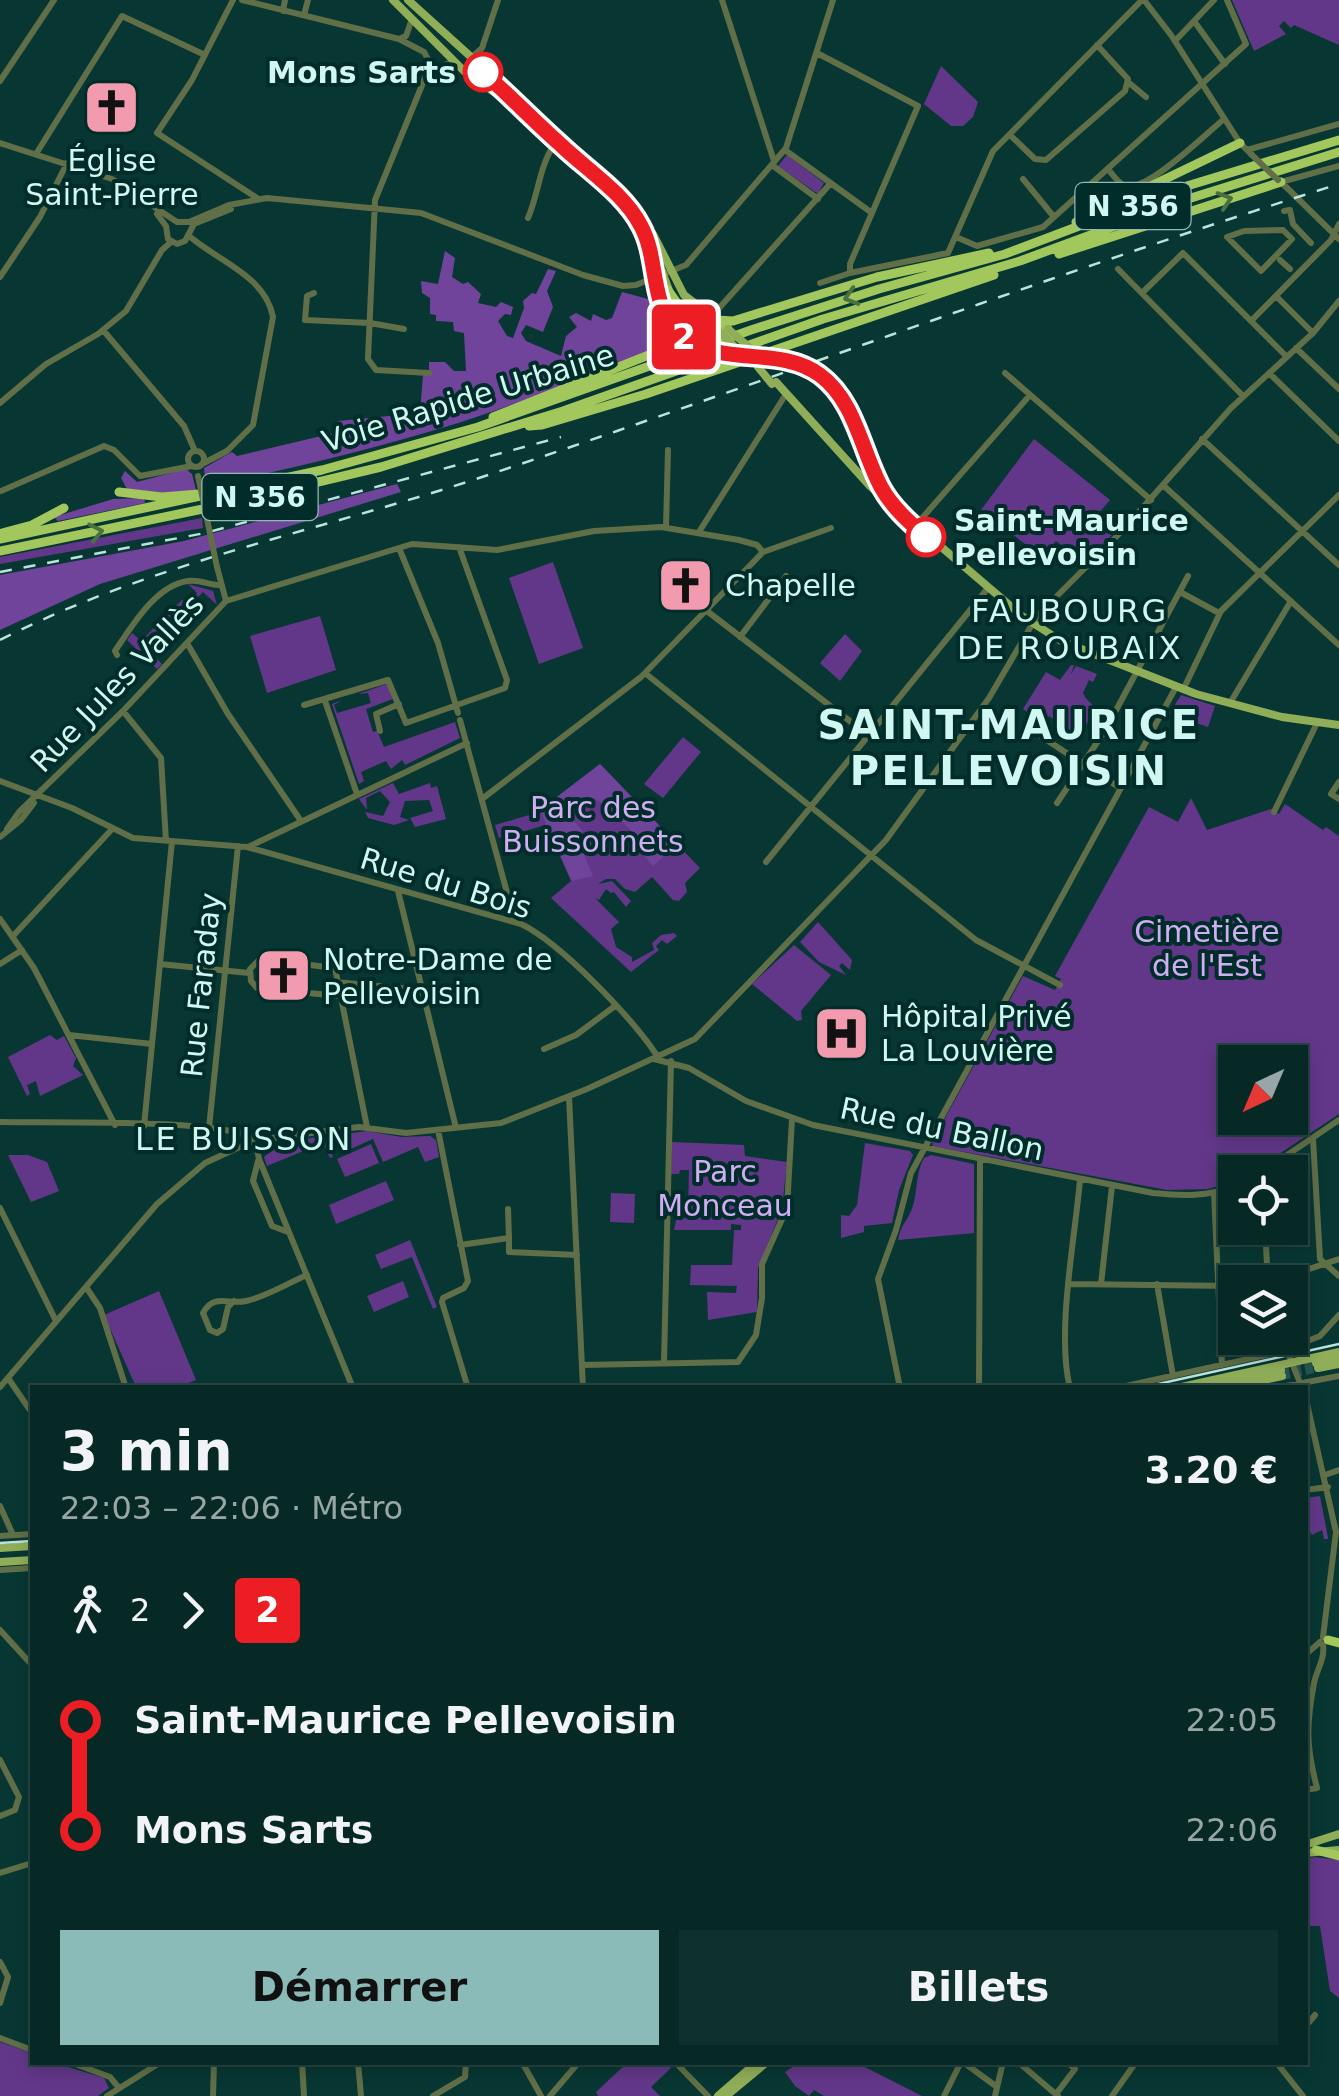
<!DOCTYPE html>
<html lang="fr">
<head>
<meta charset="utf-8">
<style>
	body { margin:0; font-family:"DejaVu Sans",sans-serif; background:#0f312e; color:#f1f3f6; height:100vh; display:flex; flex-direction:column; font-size:38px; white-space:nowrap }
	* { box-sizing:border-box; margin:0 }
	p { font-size:32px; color:#98a6a7 }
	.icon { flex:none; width:55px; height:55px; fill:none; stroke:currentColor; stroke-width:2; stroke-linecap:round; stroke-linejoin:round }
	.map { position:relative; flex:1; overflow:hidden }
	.panel { position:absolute; left:30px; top:1385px; width:1278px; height:680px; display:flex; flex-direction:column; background:#062926; border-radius:0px; box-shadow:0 5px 15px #0003,0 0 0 2px #274543 }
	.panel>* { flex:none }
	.badge { padding:0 20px; border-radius:8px; font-size:35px; line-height:65px }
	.needle { width:65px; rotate:224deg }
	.buttons { position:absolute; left:1218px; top:1045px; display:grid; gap:20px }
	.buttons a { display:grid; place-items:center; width:90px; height:90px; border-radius:0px; background:#062926; box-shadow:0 5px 15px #0003,0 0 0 2px #274543; font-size:50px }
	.map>.badge { position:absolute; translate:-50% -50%; box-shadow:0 0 0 5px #fff }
	.legs { display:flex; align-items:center; gap:15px; height:110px; padding:0 30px; font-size:32px }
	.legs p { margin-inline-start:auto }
	.overview { display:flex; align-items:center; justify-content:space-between; height:170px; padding:0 30px }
	h1 { font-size:55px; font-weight:600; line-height:75px }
	.cta { display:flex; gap:20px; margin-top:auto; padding:20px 30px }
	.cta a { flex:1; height:115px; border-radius:0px; background:#8bbbb9; color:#111; font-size:40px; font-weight:600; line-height:115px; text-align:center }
	.cta a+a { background:#0f312e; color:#f1f3f6 }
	ul { padding:0 30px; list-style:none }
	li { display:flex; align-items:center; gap:35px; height:110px; font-size:38px }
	li i { display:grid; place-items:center; width:15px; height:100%; margin:0 12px; background:currentColor }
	li i::after { content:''; width:25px; height:25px; margin:-12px; border:8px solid; border-radius:50%; background:#062926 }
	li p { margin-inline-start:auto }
	li:first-child i { background:linear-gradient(#0000 50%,currentColor 0) }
	li:last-child i { background:linear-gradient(currentColor 50%,#0000 0) }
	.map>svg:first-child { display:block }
	.green { fill:#623789; fill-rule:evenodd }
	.forest { fill:#71449c }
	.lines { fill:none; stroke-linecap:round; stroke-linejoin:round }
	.major-tunnel { stroke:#265450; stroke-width:8; stroke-dasharray:8 4; stroke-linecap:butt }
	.minor { stroke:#606f47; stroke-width:6 }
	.major { stroke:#90ae58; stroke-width:8 }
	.highway { stroke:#a2c75d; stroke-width:9 }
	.tram { stroke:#bbe3dd; stroke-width:2.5 }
	.rail { stroke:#bbe3dd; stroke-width:2.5; stroke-dasharray:12 12; stroke-linecap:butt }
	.minor-bridge { stroke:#606f47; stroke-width:6 }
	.major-bridge { stroke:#90ae58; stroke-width:8 }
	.oneway { stroke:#497240 }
	.line-1-casing { stroke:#fff; stroke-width:22 }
	.line-1 { stroke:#ed1d24; stroke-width:15 }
	.stop-1-dot { fill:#fff; stroke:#ed1d24; stroke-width:5 }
	.labels { text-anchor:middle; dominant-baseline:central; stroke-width:8; stroke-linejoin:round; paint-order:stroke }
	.shield { fill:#002d29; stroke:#92bab5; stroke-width:2.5 }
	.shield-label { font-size:28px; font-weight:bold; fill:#d0f7f1 }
	.stop-label { font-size:30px; font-weight:bold; fill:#d0f7f1; stroke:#002d29; text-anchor:end }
	.poi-label { font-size:30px; fill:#d0f7f1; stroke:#002d29; text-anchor:start }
	.street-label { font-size:30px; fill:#d0f7f1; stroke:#002d29 }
	.park-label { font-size:30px; fill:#cfaef4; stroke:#002d29 }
	.neighbourhood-label { font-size:32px; letter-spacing:2.5px; fill:#d0f7f1; stroke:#002d29 }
	.district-label { font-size:40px; font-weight:bold; letter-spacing:2.5px; fill:#d0f7f1; stroke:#002d29 }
</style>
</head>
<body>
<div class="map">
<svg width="1339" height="2096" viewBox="0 0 1339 2096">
	<rect width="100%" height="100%" fill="#083733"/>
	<path class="green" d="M1232 0H1339V45L1294 25 1291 28 1284 21 1279 26 1286 34 1254 51Z
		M941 66 978 102 973 117 963 126H951L924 104Z
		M787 155 824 183 818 194 778 166Z
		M1034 439 1110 500 1097 515 1115 532 1084 562 1056 541 1042 557 981 510Z
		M202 518 203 528 0 564V557Z
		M553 562 583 648 539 664 509 578Z
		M188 584 213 591 217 605 203 592 195 600 194 606 150 652 162 664 157 669 127 640 132 633 141 641 182 600 190 601 197 593Z
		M320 616 336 670 267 693 250 636Z
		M845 634 862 651 840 681 820 663Z
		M1071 665H1074L1071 674 1076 666 1097 674 1093 682 1089 680 1083 693C1089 706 1101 708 1108 719L1106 723 1102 721 1105 716 1095 710 1077 740 1069 734 1071 731 1049 716 1055 710 1043 722 1023 709 1046 672 1060 680Z
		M387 684 393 699 366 709 373 732 377 731 384 747 455 722 460 738 405 765 402 760 391 769 386 761 361 772 364 781 359 784 332 704 342 700 334 705 337 713 371 703 368 693 358 694Z
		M1181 695 1215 706 1208 727 1169 714Z
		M683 737 701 752 663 798 644 784Z
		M600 764 700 868 685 883 687 892 679 901 673 900 652 877 635 892 625 889 615 879H606L598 884 612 881 631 901 626 907 614 892 611 893 606 889 599 900 595 898 619 922 611 929 616 947 632 957V962L654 950 652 943 661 935 674 933 677 936 667 944 662 940 656 946 659 950 631 972 551 898 571 881 546 825 499 838 495 825 536 813Z
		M393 783 399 794 430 783 431 788 437 786 446 819 415 827 410 818 433 811 429 800 405 801 400 817 409 820 394 825 368 818 365 812 383 816 390 802 380 791 366 798 367 810 359 799Z
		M1191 798 1207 830 1271 809 1279 814 1285 804 1323 830 1326 827 1339 836V1114L1252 1172H1235V1181L1208 1189 1167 1190 933 1146 932 1142 1023 976 1055 990 1061 979 1055 976 1149 807 1178 822ZM1235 1062H1290V1118H1235Z
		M818 922 852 960 850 970 842 963 839 966 846 975 819 962 800 942Z
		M794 945 831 975 801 1011 802 1020 797 1021 752 984Z
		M50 1035 57 1040 64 1036 76 1058 73 1066 83 1075 40 1096 36 1081 27 1085 30 1094 27 1096 8 1057Z
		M367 1131 401 1137 430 1136 436 1140 439 1157 425 1162 418 1147 383 1162 373 1139 346 1151 338 1135Z
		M325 1136 333 1157 330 1158 323 1143 267 1166 264 1157C281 1142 303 1139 325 1136Z
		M672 1142 744 1145 745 1156 787 1162 782 1209 758 1268 757 1312 708 1320 707 1292 736 1293 737 1286 690 1285 691 1265H732L734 1230H741V1225L731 1224V1230H674L677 1216H688L689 1170H680L679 1174H671Z
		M865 1143 910 1151 913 1155 899 1190 892 1223 864 1226V1232L841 1238V1215L849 1216 857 1205Z
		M371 1144 379 1163 345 1177 337 1159Z
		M8 1155H28L47 1162 59 1191 31 1202Z
		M931 1155 974 1164V1233L898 1240C901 1224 908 1220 912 1209 918 1192 915 1174 924 1158Z
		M386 1181 394 1200 336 1224 329 1205Z
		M611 1193 635 1194 634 1223 610 1222Z
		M410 1240 437 1307 433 1309 412 1257 381 1269 375 1255Z
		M403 1281 409 1297 374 1312 367 1296Z
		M159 1291 196 1380 178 1387H136L104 1315Z
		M1320 1496 1328 1538V1539H1324L1322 1530 1312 1535 1305 1525V1498Z
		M1315 1857 1339 1860V1998L1330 1991 1320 1926H1305V1859Z
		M0 2042 32 2053V2062L55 2063 104 2078 109 2088 98 2096H0Z
		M800 2062 857 2063 922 2096H824L814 2090 809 2096 795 2086 785 2072Z
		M627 2063H665L671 2068 651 2087 660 2096H598L596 2092Z"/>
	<path class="forest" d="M445 251 455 258 452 277 463 284 468 282 481 294 478 303 496 307 501 302 513 307 511 315 505 314 498 321 507 336 513 338 524 308 523 301 532 293 536 294 548 269 556 271 547 291 553 307 543 332 526 325 521 333 526 341 561 356 566 336 577 327 569 317 576 313 591 321 593 314 606 320 612 318 622 292 659 302 675 311 681 333 676 340C600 370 524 403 445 427 366 451 286 470 206 486L204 468 232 452 237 456 338 432V421L420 413 423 375 429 373V362H445L454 371H466L464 333 454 331 453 322 436 321V315L430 314V298L422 293 421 281 438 284Z
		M186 469 192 474 196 490 174 494 127 489 121 478 125 471 137 482Z
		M397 484 401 492 100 584 0 630V575L184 541Z
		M144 498 145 503 58 521 54 517 113 499Z
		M600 764 677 844 653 866 632 841 635 835C624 823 608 806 594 798L584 802 570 817 583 831 576 836 593 876 572 881 540 810Z"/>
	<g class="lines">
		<path class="major-tunnel" d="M1281 1370 1316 1363
			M1282 1376 1318 1368"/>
		<path class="minor" d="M233 0 192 80 157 133 257 198
			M242 0 399 39 424 52 433 68
			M722 0 774 161
			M1144 0 1171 35 1240 143 1251 154
			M283 11 285 0
			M304 15 308 0
			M1194 21 1225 64
			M399 39 406 36 412 19
			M1175 41 1214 0
			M817 53 918 106 850 264V273
			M472 57 482 48 498 0
			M0 81 54 0
			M1128 82 1146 97
			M1010 135 1035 159 1046 160 1125 91 1128 79 1097 45
			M0 143 112 179 177 222H189L229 205 267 198 421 213 583 275 623 286 636 285 686 265 786 148 833 0
			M785 150 872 213
			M1247 150 1339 124
			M36 154 122 16 205 55
			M772 165 818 199
			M1108 169C1112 174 1119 184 1125 186 1146 193 1207 133 1224 119
			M1023 179 1054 217
			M1279 180 1339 239
			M1281 182 1339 166
			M1284 211 1290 210 1293 224 1311 243
			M157 214 166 226 168 239 177 244 185 241 194 224 231 209
			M528 218C540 190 539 161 560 137
			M1283 230 1292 239 1261 271 1227 237 1244 231Z
			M188 235C217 261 265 275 273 317L253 425 227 451 202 464
			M956 237 977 246 1043 227 1246 44 1227 0
			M1280 260 1290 269
			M1118 269 1243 396
			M0 277 40 217 67 163
			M820 283 850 273 948 253 993 151 1142 0
			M314 293 307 296 305 320 370 323 404 329
			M1142 293 1183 253 1286 356
			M1276 296 1313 333
			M712 316 831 183
			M1251 321 1331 240 1339 224
			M103 330 184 426 195 451
			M1296 348 1339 389
			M429 373 376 370 368 359 375 200 427 73 454 61
			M1005 373 1151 500
			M1269 373 1339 441
			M0 403 46 364 98 334 126 311 162 250 171 242
			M1202 439 1339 565
			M188 459a8 8 0 1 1 16 0a8 8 0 1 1-16 0Z
			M1164 486 1339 645
			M1 491 104 446 114 450 140 476 192 466
			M916 525 1030 395
			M666 527 668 450
			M699 532 786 394
			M399 548 438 643 458 713
			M763 552 831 528
			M217 567 226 601
			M1180 592 1219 613
			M226 601 412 544 497 550 594 531 661 527 739 540 757 545 763 552
			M707 611 868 735
			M740 637 786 576
			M187 643 228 714 301 821
			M117 655 115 651C132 626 156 585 188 581 199 579 209 585 219 585
			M645 673 976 940 1060 985
			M1183 690 1221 611 1339 495
			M325 701 357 794
			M1230 703 1291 601
			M304 705 388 680 406 723 505 688 507 680 459 547
			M123 711 161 758 166 841
			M460 720 515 922
			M380 731 376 714 399 704
			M1042 737 1120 788
			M0 781 72 808 133 838 247 847 521 924C561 943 633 1019 658 1057
			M1339 782 1331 794 1339 799
			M482 799 641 677 763 552
			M1057 803 1106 729 1188 576
			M1274 812 1317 723
			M7 829 19 812 123 711 226 601
			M0 837 21 820 34 803
			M248 847 467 743
			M766 862 988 588
			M398 891 456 1128
			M0 919 34 968 115 1125
			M13 936 113 828
			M0 964 22 950
			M160 964 249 973
			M335 982 423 990
			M339 996 257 988 251 981 250 969 260 959 335 968 367 1127
			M69 1035 152 1044
			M544 1049 576 1035 615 1006
			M654 1059 689 1068 746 1101 813 1125 1153 1193C1182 1196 1208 1197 1235 1186
			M569 1097 583 1388
			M0 1122C43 1123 231 1118 255 1140
			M144 1126 172 841
			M209 1128 238 846
			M438 1130 468 1281 464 1288 443 1298 442 1302 468 1388
			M1313 1139 1320 1259 1339 1276
			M255 1140 259 1159 353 1388
			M258 1161 253 1181 272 1226 288 1232
			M1262 1172 1339 1120
			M1214 1193 1222 1365
			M0 1208 56 1321
			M508 1209 509 1238
			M1265 1228 1268 1282
			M460 1245 509 1238V1252L577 1255
			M1270 1282 1339 1259
			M1069 1284 1235 1286
			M1101 1284 1112 1186
			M1157 1284 1173 1376
			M86 1287 100 1308 126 1388
			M234 1301 228 1307 223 1329 217 1333 210 1330 203 1313C214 1293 228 1305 246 1301 266 1297 288 1283 307 1275
			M1282 1338 1302 1388
			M664 1363 671 1061
			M582 1365 738 1362 756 1335 762 1298V1264L787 1208 792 1119
			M8 1378 32 1413
			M318 1386V1388
			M0 1387 157 1204 205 1163 255 1140 359 1127 406 1133 501 1123 587 1089 695 1039 886 840 989 698 1037 616 1121 532 1231 408 1313 333 1339 301
			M900 1388 878 1279 896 1230 911 1173 1176 687
			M979 1388 980 1160
			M1070 1388C1056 1333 1075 1238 1080 1180
			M1117 1388 1280 1352 1320 1336 1339 1315
			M1276 1388 1339 1376
			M1305 1395 1336 1532 1323 1637
			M1325 1475 1339 1470
			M1305 1490 1328 1487
			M0 1506 13 1535
			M0 1536 32 1534
			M0 1570 32 1568
			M0 1630 32 1665
			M1305 1655 1320 1642
			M0 1760 19 1797 15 1810 0 1816
			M1305 1790 1317 1788C1306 1746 1306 1726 1314 1683 1317 1669 1325 1659 1323 1645
			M0 1873 32 1863
			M0 1962 8 1977 0 2003
			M1305 2027 1315 2015
			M0 2038 32 2050
			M70 2062 110 2077 119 2088
			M302 2062 304 2096
			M358 2062 361 2096
			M522 2062 541 2096
			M675 2062 708 2096
			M963 2062 997 2087
			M1018 2062 1058 2096
			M1276 2062 1303 2096
			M1056 2094 1075 2069 1067 2062
			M107 2096 161 2062
			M213 2096 214 2062
			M433 2096 465 2077 466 2062
			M550 2096 579 2062
			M944 2096 961 2062
			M995 2096 1003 2062
			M1112 2096 1136 2062"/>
		<path class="major" d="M393 0 464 71 501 97 642 226 651 241 670 293
			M408 0 592 166 645 223
			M653 234 684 295 718 321
			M683 306 717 330
			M776 382 870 486 1022 616 1061 641 1196 694 1282 717 1339 725
			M1316 1363 1339 1358
			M1318 1368 1339 1364
			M1177 1388 1339 1352
			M1202 1388 1281 1370
			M1229 1388 1282 1376
			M0 1548 32 1546
			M0 1562 32 1560
			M1305 1845 1339 1834
			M1305 1853 1339 1850
			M718 2096 757 2062
			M726 2096 767 2062"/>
		<path class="highway" d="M1076 222 1240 143
			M1059 254 1281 182
			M668 290 692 324 687 338
			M717 320 733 321 877 277 989 253
			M493 417 684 341 716 329H728
			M529 426 542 425 646 394 994 275
			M119 492 162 497 199 494
			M2 533 32 525 64 508
			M0 539 322 470 478 427 751 330 879 289 1005 254 1177 189 1339 140
			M0 551 222 505 381 467 563 411 823 319 1020 261 1191 198 1339 152
			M1328 1640 1339 1643
			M1316 1850 1339 1856"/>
		<path class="tram" d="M1140 1388 1339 1344
			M0 1543 32 1541"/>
		<path class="rail" d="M0 572 205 533 561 437
			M0 640C157 560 329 529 494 473 776 378 1055 273 1339 184"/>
		<path class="minor-bridge" d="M1251 154 1278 180
			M198 476 217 567"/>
		<path class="major-bridge" d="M728 329 750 348
			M719 331 740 352
			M758 367 772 384"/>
	</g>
	<defs><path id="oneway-chevron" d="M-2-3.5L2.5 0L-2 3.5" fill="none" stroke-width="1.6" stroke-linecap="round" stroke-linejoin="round" transform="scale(2.5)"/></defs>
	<g class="oneway">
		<use href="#oneway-chevron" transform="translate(1225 200) rotate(-18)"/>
		<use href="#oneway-chevron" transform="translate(851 297) rotate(163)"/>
		<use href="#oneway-chevron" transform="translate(96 532) rotate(-12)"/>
	</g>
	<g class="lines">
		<defs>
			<path id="line-1" d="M483 72C510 96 534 121 561 145 587 170 624 193 641 226 658 257 650 297 673 326 711 373 775 342 820 375 855 401 861 449 881 487 892 507 909 522 926 537"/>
		</defs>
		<use href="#line-1" class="line-1-casing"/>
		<use href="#line-1" class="line-1"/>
	</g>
	<defs>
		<symbol id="church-square" viewBox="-11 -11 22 22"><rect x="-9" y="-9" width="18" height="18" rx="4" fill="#f29aae" stroke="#002d29"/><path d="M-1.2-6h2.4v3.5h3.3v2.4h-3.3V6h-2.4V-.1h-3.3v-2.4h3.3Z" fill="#111"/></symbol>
		<symbol id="hospital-square" viewBox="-11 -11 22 22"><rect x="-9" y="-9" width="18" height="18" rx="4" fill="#f29aae" stroke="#002d29"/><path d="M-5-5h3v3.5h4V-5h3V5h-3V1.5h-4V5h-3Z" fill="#111"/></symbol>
	</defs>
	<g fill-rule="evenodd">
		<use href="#church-square" x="80" y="76" width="63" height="63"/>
		<use href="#church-square" x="654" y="554" width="63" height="63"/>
		<use href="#church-square" x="252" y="944" width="63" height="63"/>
		<use href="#hospital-square" x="810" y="1002" width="63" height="63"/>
	</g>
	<g class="stop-1-dot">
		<circle cx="483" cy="72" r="18"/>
		<circle cx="926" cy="537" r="18"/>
	</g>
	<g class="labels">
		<g class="shield">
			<rect x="1075.5" y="183" width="115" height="46" rx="8"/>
			<rect x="202.5" y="474" width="115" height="46" rx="8"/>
		</g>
		<g class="shield-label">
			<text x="1133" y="206">N 356</text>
			<text x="260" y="497">N 356</text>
		</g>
		<g class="stop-label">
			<text x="456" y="72">Mons Sarts</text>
			<text x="954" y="520" text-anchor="start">Saint-Maurice<tspan x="954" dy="34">Pellevoisin</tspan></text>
		</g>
		<g class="poi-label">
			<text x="112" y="160" text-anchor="middle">Église<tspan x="112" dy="34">Saint-Pierre</tspan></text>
			<text x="725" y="585">Chapelle</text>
			<text x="323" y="959">Notre-Dame de<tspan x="323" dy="34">Pellevoisin</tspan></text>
			<text x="881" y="1016">Hôpital Privé<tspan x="881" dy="34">La Louvière</tspan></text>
		</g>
		<g class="street-label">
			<text transform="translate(468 398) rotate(-17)">Voie Rapide Urbaine</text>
			<text transform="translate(117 683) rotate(-46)">Rue Jules Vallès</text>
			<text transform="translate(446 883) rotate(17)">Rue du Bois</text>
			<text transform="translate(201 985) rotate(-84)">Rue Faraday</text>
			<text transform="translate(942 1129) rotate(12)">Rue du Ballon</text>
		</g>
		<g class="park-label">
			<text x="593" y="807">Parc des<tspan x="593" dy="34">Buissonnets</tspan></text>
			<text x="1207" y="931">Cimetière<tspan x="1207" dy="34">de l'Est</tspan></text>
			<text x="725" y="1171">Parc<tspan x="725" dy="34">Monceau</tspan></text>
		</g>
		<g class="neighbourhood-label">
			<text x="1070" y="611">FAUBOURG<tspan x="1070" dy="37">DE ROUBAIX</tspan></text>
			<text x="244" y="1139">LE BUISSON</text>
		</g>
		<g class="district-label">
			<text x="1009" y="725">SAINT-MAURICE<tspan x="1009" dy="46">PELLEVOISIN</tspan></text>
		</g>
	</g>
</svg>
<div class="buttons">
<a><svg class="needle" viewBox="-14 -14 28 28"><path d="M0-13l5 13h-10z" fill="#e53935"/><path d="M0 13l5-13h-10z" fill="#98a6a7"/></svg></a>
<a><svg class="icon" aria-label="locate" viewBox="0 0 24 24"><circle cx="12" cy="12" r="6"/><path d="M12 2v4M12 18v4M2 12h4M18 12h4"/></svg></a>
<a><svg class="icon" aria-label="layers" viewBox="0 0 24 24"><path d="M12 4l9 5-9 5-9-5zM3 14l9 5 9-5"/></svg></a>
</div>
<b class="badge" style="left:684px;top:337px;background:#ed1d24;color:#fff">2</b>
<section class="panel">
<div class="overview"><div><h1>3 min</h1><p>22:03 – 22:06 · Métro</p></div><b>3.20 €</b></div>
<div class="legs"><svg class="icon" aria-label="walk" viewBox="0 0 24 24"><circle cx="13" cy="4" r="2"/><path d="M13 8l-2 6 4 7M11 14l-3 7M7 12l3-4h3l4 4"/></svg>2<svg class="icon" aria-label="forward" viewBox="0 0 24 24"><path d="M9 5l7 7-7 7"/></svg><b class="badge" style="background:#ed1d24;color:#fff">2</b></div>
<ul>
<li><i style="color:#ed1d24"></i><b>Saint-Maurice Pellevoisin</b><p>22:05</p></li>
<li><i style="color:#ed1d24"></i><b>Mons Sarts</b><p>22:06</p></li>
</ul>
<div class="cta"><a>Démarrer</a><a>Billets</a></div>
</section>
</div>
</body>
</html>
